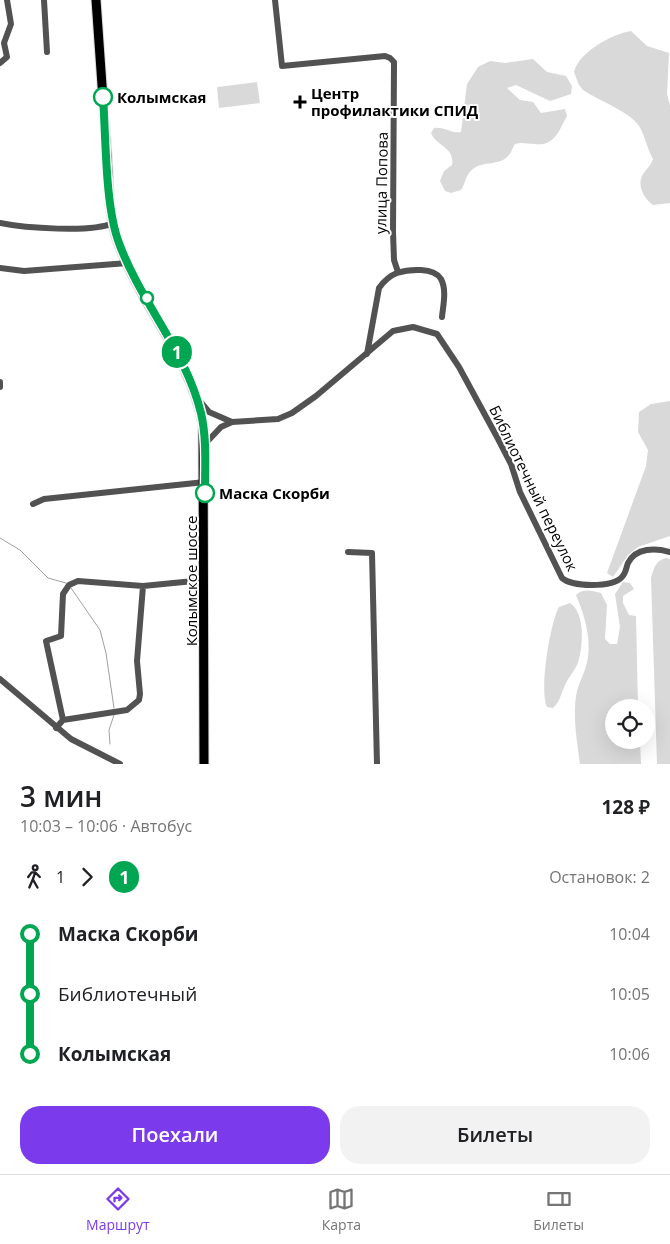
<!DOCTYPE html>
<html lang="ru">
<head>
<meta charset="utf-8">
<style>
	body { margin:0; font-family:"Open Sans",sans-serif; background:#f2f2f2; color:#202124; height:100vh; display:flex; flex-direction:column; font-size:19px; white-space:nowrap }
	* { box-sizing:border-box; margin:0 }
	p { font-size:16px; color:#757577 }
	.icon { flex:none; width:28px; height:28px; fill:none; stroke:currentColor; stroke-width:2; stroke-linecap:round; stroke-linejoin:round }
	.map { position:relative; height:764px; overflow:hidden }
	.details { display:flex; flex-direction:column; background:#fff; flex:1 }
	.details>* { flex:none }
	.badge { padding:0 10px; border-radius:16px; font-size:18px; line-height:32px }
	.controls { position:absolute; left:605px; top:699px; display:grid; gap:10px }
	.controls a { display:grid; place-items:center; width:50px; height:50px; border-radius:50%; background:#fff; box-shadow:0 5px 20px #0002; font-size:25px }
	.map>.badge { position:absolute; translate:-50% -50%; box-shadow:0 0 0 2px #fff }
	.legs { display:flex; align-items:center; gap:8px; height:55px; padding:0 20px; font-size:16px }
	.legs p { margin-inline-start:auto }
	.overview { display:flex; align-items:center; justify-content:space-between; height:85px; padding:0 20px }
	h1 { font-size:28px; font-weight:600; line-height:38px }
	.cta { display:flex; gap:10px; margin-top:auto; padding:10px 20px }
	.cta a { flex:1; height:58px; border-radius:20px; background:#7c3aed; color:#fff; font-size:20px; font-weight:600; line-height:58px; text-align:center }
	.cta a+a { background:#f2f2f2; color:#202124 }
	ul { padding:0 20px; list-style:none }
	li { display:flex; align-items:center; gap:18px; height:60px; font-size:19px }
	li i { display:grid; place-items:center; width:8px; height:100%; margin:0 6px; background:currentColor }
	li i::after { content:''; width:12px; height:12px; margin:-6px; border:4px solid; border-radius:50%; background:#fff }
	li p { margin-inline-start:auto }
	li:first-child i { background:linear-gradient(#0000 50%,currentColor 0) }
	li:last-child i { background:linear-gradient(currentColor 50%,#0000 0) }
	.dock { display:flex; justify-content:space-around; align-items:center; height:70px; border-top:1px solid #e0e0e0; background:#fff; font-size:14px; color:#757577 }
	.dock a { display:grid; justify-items:center; gap:2px }
	.dock .selected { color:#7c3aed }
	.map>svg:first-child { display:block }
	.green { fill:#d9d9d9 }
	.lines { fill:none; stroke-linecap:round; stroke-linejoin:round }
	.stream { stroke:#a0a0a0; stroke-width:1 }
	.highway-casing { stroke:#dbdbdb; stroke-width:11 }
	.minor { stroke:#525252; stroke-width:6 }
	.highway { stroke:#000; stroke-width:9 }
	.line-1-casing { stroke:#fff; stroke-width:11 }
	.line-1 { stroke:#00a651; stroke-width:8 }
	.stop-1-dot { fill:#fff; stroke:#00a651; stroke-width:2.5 }
	.poi-dot { fill:#000; stroke:#fff; stroke-width:2 }
	.labels { text-anchor:middle; dominant-baseline:central; stroke-width:4; stroke-linejoin:round; paint-order:stroke }
	.poi-label { font-size:15px; font-weight:bold; fill:#000; stroke:#fff; text-anchor:start }
	.stop-label { font-size:15px; font-weight:bold; fill:#000; stroke:#fff; text-anchor:start }
	.street-label { font-size:15px; fill:#000; stroke:#fff }
</style>
</head>
<body>
<div class="map">
<svg width="670" height="764" viewBox="0 0 670 764">
	<rect width="100%" height="100%" fill="#fff"/>
	<path class="green" d="M631 31 647 46 669 53 667 94 670 106V203L653 205C645 199 637 187 642 176 645 170 651 166 653 159 647 149 645 135 639 126 629 111 599 101 583 90L579 85 574 72C579 52 612 34 631 31Z
		M533 59 547 72 566 76 572 86 571 94 550 101 516 85 507 88 520 100 533 102 541 113 565 109 567 116C559 130 555 147 534 144 527 144 522 142 515 144 512 148 512 152 509 155 499 167 484 160 473 169 465 175 466 183 461 190L451 193 445 191 440 181 444 171 452 165C455 147 437 147 431 133L434 128C444 126 452 134 461 132L467 84 478 67 490 61 505 63Z
		M257 82 260 103 219 108 217 87Z
		M670 401V536L638 547 628 555 613 577 607 573 646 466 648 450 638 432 639 412 651 404Z
		M666 558 670 559V764H657L651 578C654 568 655 561 666 558Z
		M623 582 630 583 634 589 623 596V603L629 615 636 616 638 707 614 708V740H640L641 764H580C577 741 572 714 577 691 579 683 584 674 586 666 593 643 585 616 576 595 584 588 591 591 601 593L607 605 605 639 610 644H617L620 627 615 594Z
		M570 603C585 613 583 643 579 659 577 668 570 675 566 683 561 692 561 701 553 708L547 707C539 691 550 623 559 607Z"/>
	<g class="lines">
		<path class="stream" d="M0 538 20 550 48 578 66 583
			M71 588 100 630 106 653 114 708
			M110 744 109 730 114 715"/>
		<defs>
			<path id="highway" d="M96 0C100 52 103 104 107 156 109 184 108 215 118 242 141 306 190 356 203 424L204 764"/>
		</defs>
		<use href="#highway" class="highway-casing"/>
		<path class="minor" d="M44 0 47 52
			M275 0 282 66 385 56 390 58 394 62 393 232 394 260 398 272
			M0 63 7 57 4 43 11 24 7 0
			M0 223C24 228 92 233 113 223
			M0 268 24 271 128 263
			M367 354 379 288C384 281 389 276 397 273 409 269 434 267 441 279 447 290 443 306 442 317
			M0 382V387
			M198 399 209 412 232 422 278 419 292 413 316 396 393 331 413 327 437 334 459 367 497 437 511 464 520 492 562 578C572 587 612 588 622 577 626 573 626 568 628 563 636 547 656 548 670 552
			M205 444 221 427 232 422
			M33 504 44 499 205 482
			M348 552 372 553 377 764
			M0 679 71 739 120 764
			M63 720 127 710 139 700 140 694 137 661 143 586 204 580
			M56 728 63 720 46 641 61 636 63 594 69 585 78 581 143 586"/>
		<use href="#highway" class="highway"/>
	</g>
	<g class="lines">
		<defs>
			<path id="line-1" d="M103 97C106 138 105 206 119 243 141 303 186 351 201 413 207 439 205 467 205 493"/>
		</defs>
		<use href="#line-1" class="line-1-casing"/>
		<use href="#line-1" class="line-1"/>
	</g>
	<g class="stop-1-dot">
		<circle cx="103" cy="97" r="9"/>
		<circle cx="147" cy="298" r="6"/>
		<circle cx="205" cy="493" r="9"/>
	</g>
	<path class="poi-dot" d="M297.5 94.5h5v5h5v5h-5v5h-5v-5h-5v-5h5z"/>
	<g class="labels">
		<g class="poi-label">
			<text x="311" y="93">Центр<tspan x="311" dy="17">профилактики СПИД</tspan></text>
		</g>
		<g class="stop-label">
			<text x="117" y="97">Колымская</text>
			<text x="219" y="493">Маска Скорби</text>
		</g>
		<g class="street-label">
			<text transform="translate(381 183) rotate(-89)">улица Попова</text>
			<text transform="translate(534 488) rotate(64)">Библиотечный переулок</text>
			<text transform="translate(191 581) rotate(-90)">Колымское шоссе</text>
		</g>
	</g>
</svg>
<div class="controls">
<a><svg class="icon" aria-label="locate" viewBox="0 0 24 24"><circle cx="12" cy="12" r="6"/><path d="M12 2v4M12 18v4M2 12h4M18 12h4"/></svg></a>
</div>
<b class="badge" style="left:177px;top:352px;background:#00a651;color:#fff">1</b>
</div>
<section class="details">
<div class="overview"><div><h1>3 мин</h1><p>10:03 – 10:06 · Автобус</p></div><b>128 ₽</b></div>
<div class="legs"><svg class="icon" aria-label="walk" viewBox="0 0 24 24"><circle cx="13" cy="4" r="2"/><path d="M13 8l-2 6 4 7M11 14l-3 7M7 12l3-4h3l4 4"/></svg>1<svg class="icon" aria-label="forward" viewBox="0 0 24 24"><path d="M9 5l7 7-7 7"/></svg><b class="badge" style="background:#00a651;color:#fff">1</b><p>Остановок: 2</p></div>
<ul>
<li><i style="color:#00a651"></i><b>Маска Скорби</b><p>10:04</p></li>
<li><i style="color:#00a651"></i><span>Библиотечный</span><p>10:05</p></li>
<li><i style="color:#00a651"></i><b>Колымская</b><p>10:06</p></li>
</ul>
<div class="cta"><a>Поехали</a><a>Билеты</a></div>
</section>
<nav class="dock">
<a class="selected"><svg class="icon" aria-label="directions" viewBox="0 0 24 24"><path d="M12 3l9 9-9 9-9-9zM9 14v-3h6M13 9l2 2-2 2"/></svg>Маршрут</a>
<a><svg class="icon" aria-label="map" viewBox="0 0 24 24"><path d="M3 6l6-2 6 2 6-2v14l-6 2-6-2-6 2zM9 4v14M15 6v14"/></svg>Карта</a>
<a><svg class="icon" aria-label="tickets" viewBox="0 0 24 24"><path d="M3 7h18v10H3zM15 7v10"/></svg>Билеты</a>
</nav>
</body>
</html>
